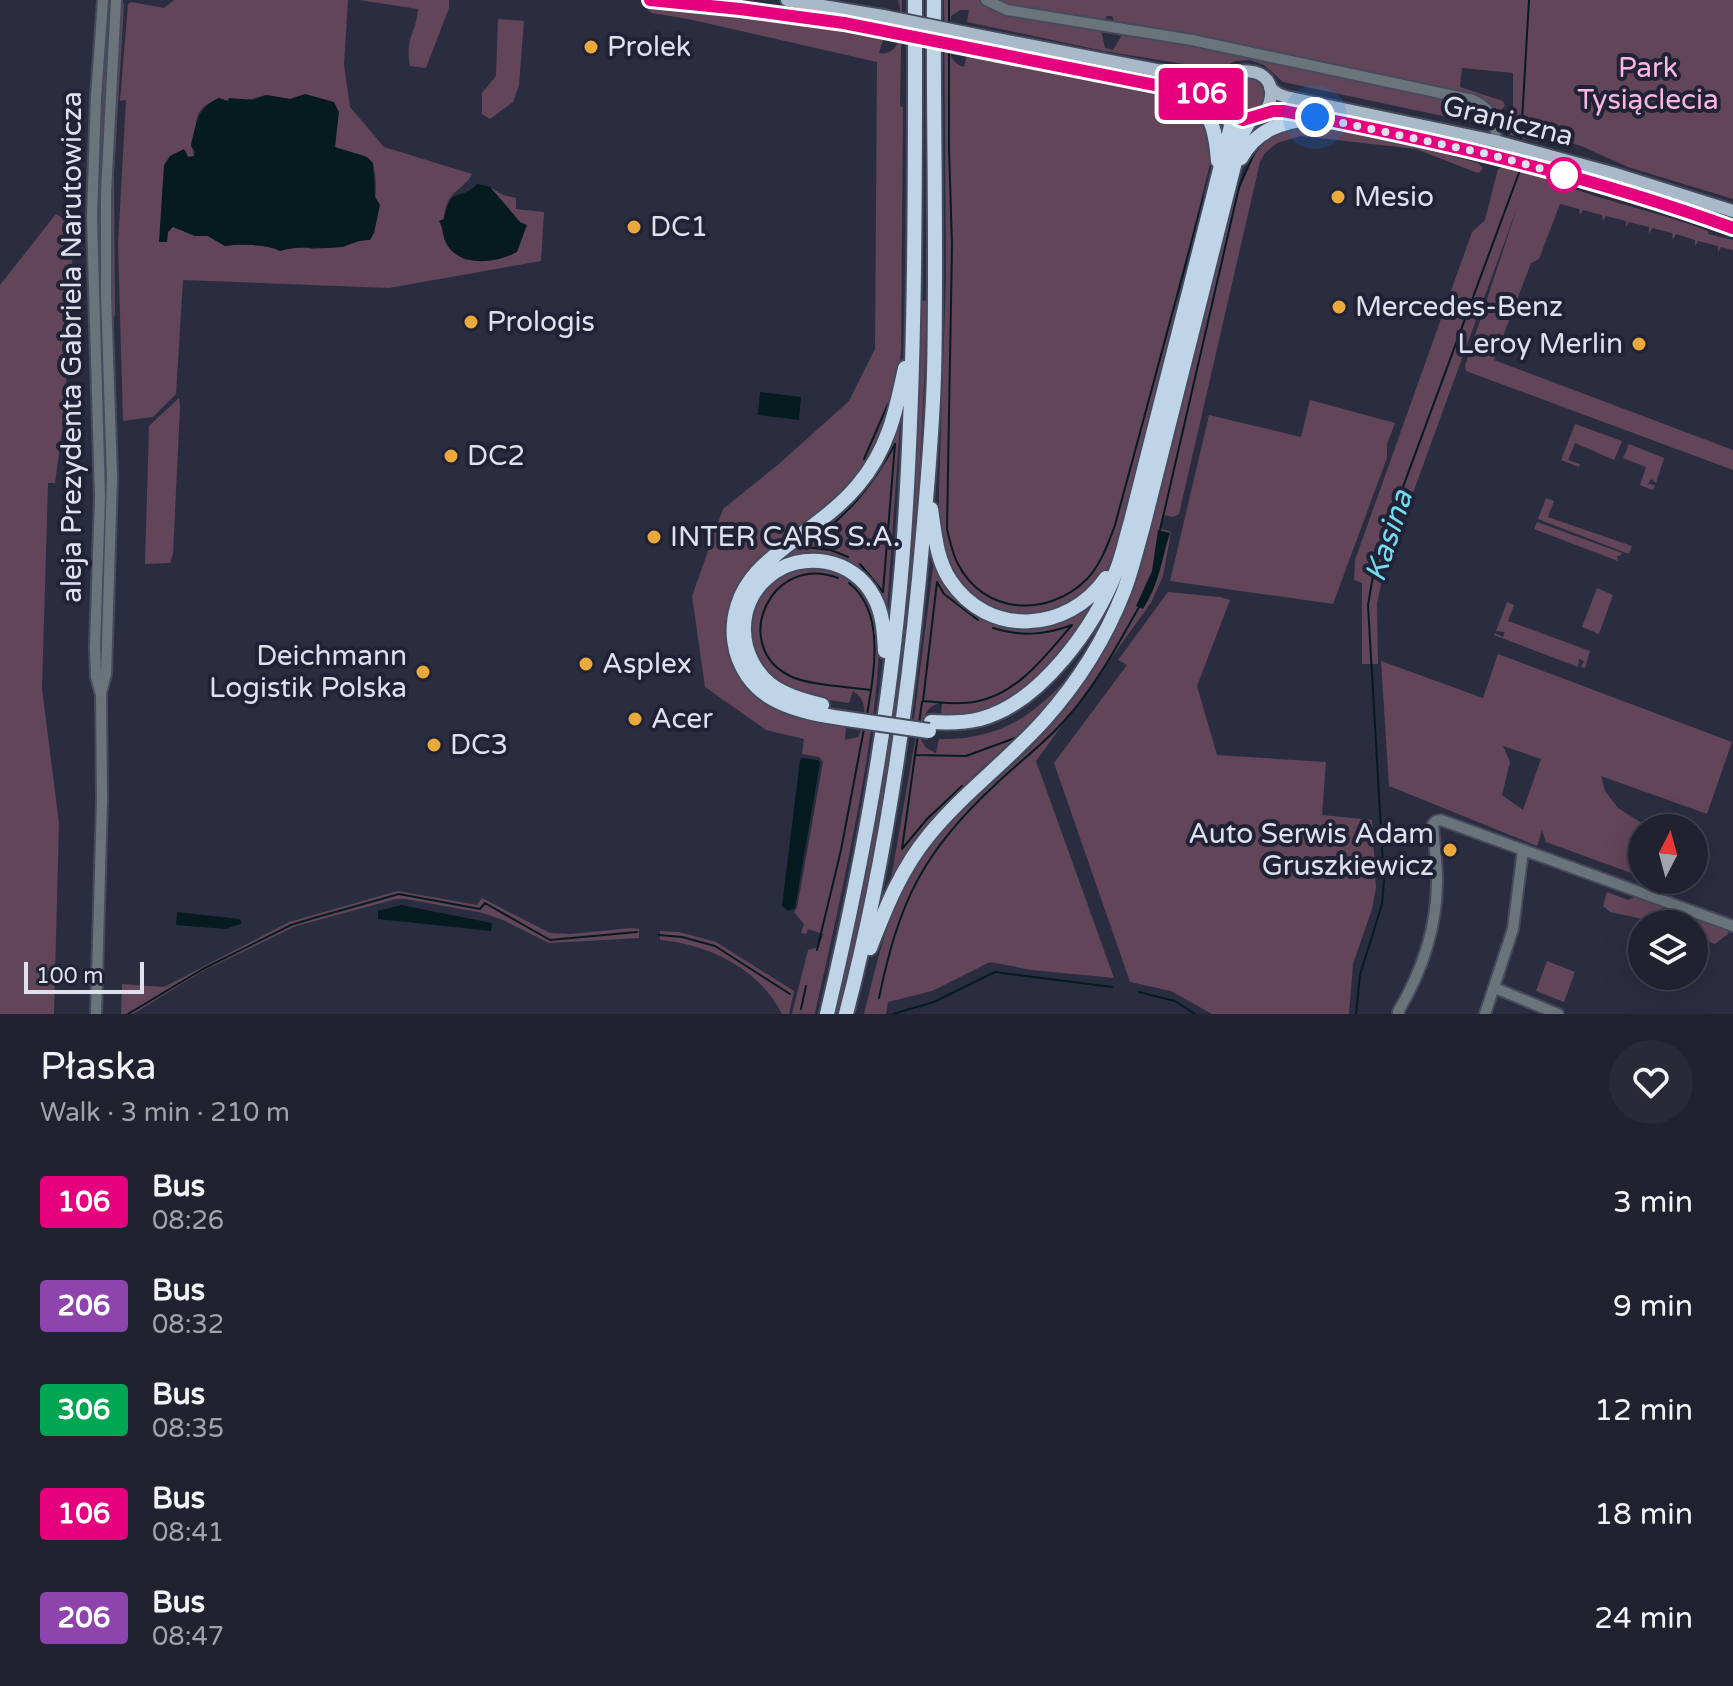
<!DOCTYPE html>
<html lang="en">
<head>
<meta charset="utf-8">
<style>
	body { margin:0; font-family:"Varela Round",sans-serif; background:#282a38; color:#f1f3f6; height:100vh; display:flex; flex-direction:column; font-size:30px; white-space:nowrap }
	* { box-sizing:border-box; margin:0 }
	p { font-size:26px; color:#a2a4ab }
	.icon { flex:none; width:44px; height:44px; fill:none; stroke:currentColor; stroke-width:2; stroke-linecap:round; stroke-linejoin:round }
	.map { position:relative; height:1014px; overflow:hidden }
	.sheet { display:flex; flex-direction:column; background:#202230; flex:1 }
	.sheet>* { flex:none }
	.badge { padding:0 16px; border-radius:6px; font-size:28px; line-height:52px }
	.needle { width:52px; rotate:6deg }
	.controls { position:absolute; left:1628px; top:814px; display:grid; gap:16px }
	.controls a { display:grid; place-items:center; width:80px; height:80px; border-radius:50%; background:#202230; box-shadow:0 8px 32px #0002,0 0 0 2px #3d3f4c; font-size:40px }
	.scale { position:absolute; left:24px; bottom:20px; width:120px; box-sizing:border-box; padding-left:8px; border:4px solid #dee0ed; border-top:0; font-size:22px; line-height:28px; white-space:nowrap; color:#dee0ed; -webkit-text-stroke:6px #202335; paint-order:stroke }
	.you { position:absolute; width:40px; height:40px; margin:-20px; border:6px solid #fff; border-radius:50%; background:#1a73e8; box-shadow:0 0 0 12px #1a73e833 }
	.map>.badge { position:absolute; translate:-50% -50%; box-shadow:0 0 0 4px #fff }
	.round { display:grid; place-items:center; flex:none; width:84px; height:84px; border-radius:42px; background:#282a38 }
	.headline { display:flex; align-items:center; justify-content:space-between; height:136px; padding:0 40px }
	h1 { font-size:38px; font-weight:600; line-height:60px }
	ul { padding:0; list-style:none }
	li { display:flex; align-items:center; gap:24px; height:104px; padding:0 40px }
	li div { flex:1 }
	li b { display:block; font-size:30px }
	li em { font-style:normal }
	li .badge { min-width:88px; font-weight:700; text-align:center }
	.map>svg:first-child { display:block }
	.green { fill:#624558; fill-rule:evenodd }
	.water { fill:#051b1f }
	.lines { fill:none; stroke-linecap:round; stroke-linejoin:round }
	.stream { stroke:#051b1f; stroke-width:2 }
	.minor-casing { stroke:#474a5c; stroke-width:14 }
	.major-casing { stroke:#474a5c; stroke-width:16 }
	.highway-casing { stroke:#474a5c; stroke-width:18 }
	.minor { stroke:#6b747b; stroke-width:10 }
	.major { stroke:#a8b9c9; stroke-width:12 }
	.highway { stroke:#bfd4e7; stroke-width:14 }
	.major-bridge-casing { stroke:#474a5c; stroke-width:16; stroke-linecap:butt }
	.highway-bridge-casing { stroke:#474a5c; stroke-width:18; stroke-linecap:butt }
	.major-bridge { stroke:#a8b9c9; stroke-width:12 }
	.highway-bridge { stroke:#bfd4e7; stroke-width:14 }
	.line-casing { stroke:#fff; stroke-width:18 }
	.line { stroke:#e6007e; stroke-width:12 }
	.walk { stroke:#dee0ed; stroke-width:8; stroke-dasharray:0 14.4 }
	.poi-dot { fill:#eca93b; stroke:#202335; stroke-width:3 }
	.stop-dot { fill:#fff; stroke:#e6007e; stroke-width:4 }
	.labels { text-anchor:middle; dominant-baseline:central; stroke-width:8; stroke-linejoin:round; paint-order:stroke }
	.poi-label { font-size:28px; fill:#dee0ed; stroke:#202335; text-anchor:start }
	.park-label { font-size:28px; fill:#fdb5e5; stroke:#202335 }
	.street-label { font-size:28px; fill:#dee0ed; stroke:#202335 }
	.water-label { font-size:30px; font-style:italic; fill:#71dcf2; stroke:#202335 }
</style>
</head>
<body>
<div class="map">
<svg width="1733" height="1014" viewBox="0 0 1733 1014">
	<rect width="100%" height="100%" fill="#2a2d40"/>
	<path class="green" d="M108 0H111L100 208 107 497 98 291 97 208Z
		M174 0H348L344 65 350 107 384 147 472 174C467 185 457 188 450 198 443 208 441 232 446 243 450 252 458 255 466 260L520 222 490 187 503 195 516 198V209L544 212 541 261 389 288 183 280 176 394 153 417 123 421 118 244 126 100 120 101 128 4 131 2 164 8ZM266 95 290 99 335 134V147C344 152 357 152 366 157 384 166 372 222 370 240L352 241 344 247 311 249 302 245 280 251C269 244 238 244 225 246L208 236H195L172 226 168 232 185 150 188 157 194 156 191 142C202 122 187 112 219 98 233 105 251 99 266 95Z
		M359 0H449V8L426 68 410 66C405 37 416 34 418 9Z
		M898 0H902L900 106 903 107 901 349C898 391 889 436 862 471 838 503 803 528 772 554 763 562 751 569 744 578 725 600 723 634 732 660L846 726 845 740 858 737C866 722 869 700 853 691L849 703C827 700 803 697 780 685 769 679 762 669 757 658 732 604 786 546 841 573 846 576 852 578 856 582 863 589 868 600 873 608 899 653 829 949 815 1014H792L808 950 819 947 823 934 808 929 806 934 801 933 804 924 794 912 797 908 823 762 819 757 802 754 804 739 766 730 705 687 692 596 723 509 780 463 849 401 875 349 877 62 688 19 652 13 647 9 793 23 880 37 883 40 879 53C905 57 903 17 898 0Z
		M944 0H980L1000 13 1101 30 1105 48 1113 50 1123 33 1193 45 1433 94 1475 106 1484 113 1490 122 1485 125 1283 82 1264 65 1250 60 1235 61 1222 68 1214 69 1104 51 967 22 969 10H960L951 16C949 33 943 61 964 67L967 55 1181 99 1204 118 1211 149 1210 164 1182 275 1168 351 1116 552 1100 581 1081 599 1042 615 1006 613 994 609 970 594 948 566 939 524V489L946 277Z
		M994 0H1733V199L1628 167 1581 146 1561 140 1536 142 1510 135 1503 122 1513 108V73L1462 68 1460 87 1503 101 1505 106 1499 112 1480 98 1460 92 1307 58 1114 22 1112 16H1107L1105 20C1069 16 1027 14 994 0Z
		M121 1 124 4 114 172 115 317 112 314 111 175Z
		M498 19 524 21 519 85 513 102 490 119 482 114V93L496 76Z
		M1228 96a18 18 0 1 1 36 0a18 18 0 1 1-36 0Z
		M1301 127C1362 127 1419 148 1478 163L1483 168 1479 173 1475 172 1416 149 1301 136 1277 143 1265 153 1260 162 1179 514 1173 517 1163 515 1161 529 1171 532 1163 576 1151 603 1036 761 1114 978 1032 970 990 962 932 991 888 1002 886 1014H864C877 964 886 915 914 870 945 819 995 784 1036 742 1088 689 1123 623 1144 553V546L1234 190 1239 191C1249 159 1264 130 1301 127Z
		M1506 166C1527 171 1545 178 1565 186 1612 203 1661 213 1708 231V234L1733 240V250L1721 247 1718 252V246L1698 241 1695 246V240L1676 234 1673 240 1672 233 1652 228 1649 234V227L1629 222 1626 227V221L1606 216 1603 221 1602 215 1583 210 1580 215 1579 209 1560 204 1539 259 1531 263 1494 360 1733 450V470L1466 371 1465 366 1518 205 1383 575 1377 604 1378 664H1362V583L1354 580 1355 560 1472 232 1485 220 1498 169Z
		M56 214 74 225 65 409 55 483H48L42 689 59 823 54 1014H0V285Z
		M920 300 927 301C923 436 915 570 899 705 887 809 864 912 841 1014H834L856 914 917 424Z
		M179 398 180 407 173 554 170 563 145 564 149 426Z
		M1310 400 1395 423 1387 444V458L1333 604 1170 581 1209 415 1301 437Z
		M900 423 887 609C822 469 666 633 781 695 800 706 824 709 845 712V715C823 712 800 709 780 698 727 672 728 607 766 569 774 561 780 559 789 552 814 532 838 514 859 491 878 471 888 447 900 423Z
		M1575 424 1622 441 1615 458 1614 460 1575 443 1568 460 1580 464 1579 467 1561 460Z
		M1629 444 1664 458 1656 483 1651 479 1648 484 1655 485 1653 490 1640 485 1646 467 1623 458Z
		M1546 498 1554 501 1548 517 1632 546 1629 554 1538 519Z
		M1537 522 1622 553 1620 556H1617L1618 561 1534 529Z
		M934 560 960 600 1051 624 1072 617 1095 603C1067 650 1029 702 973 716 963 718 951 716 941 716L942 703C923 705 922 723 921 740L926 748 936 753 939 739C1001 740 1035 715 1075 670L1051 706 890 885 916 735 912 734Z
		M1597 588 1613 595 1599 634 1582 627Z
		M1168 592 1220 597 1230 600 1197 686 1217 755 1326 762 1322 815 1372 820 1376 888 1372 909 1353 964 1349 1014H1212L1171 991 1130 982 1054 763 1127 665 1118 660Z
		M1507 602 1514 605 1508 621 1590 651 1585 668 1581 667 1584 661 1579 659 1578 667 1494 635 1495 633 1503 637 1505 632 1496 631Z
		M1498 654 1732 742 1707 814 1601 776 1605 791 1618 808 1649 828H1642V877L1546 842 1542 830 1537 846 1389 786 1381 661 1483 698ZM1503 746 1541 759 1523 810 1502 795 1510 762Z
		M398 891 477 905 482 898 550 933 570 934 631 928 639 929V938L549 943 503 920 483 913 406 899H396L296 926 201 972 133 1014H121L122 984 164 987 289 922Z
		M1607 892 1628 900 1638 896 1665 905 1652 921 1610 912 1603 906Z
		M1674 909 1729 930 1728 934 1715 944 1694 936V924H1665L1664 919Z
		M660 931 679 932 716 942 794 991 789 1014H782C760 969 708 944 660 940Z
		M1547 961 1575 972 1564 1002 1536 991Z"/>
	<path class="water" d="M305 94 334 102 339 112 335 147 367 157 373 163 375 197 380 205 374 233 370 240C357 239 350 246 339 247 318 250 300 245 280 251 270 244 237 244 225 246L208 236H195L173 227 168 232 167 242H159L164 165 170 156 184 149 188 157 194 156 195 151 191 146C196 125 196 109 219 98L228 101 229 98 253 100 266 95 290 99Z
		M477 184 490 187 520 222 527 225 517 252C497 263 460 268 447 244 442 237 444 229 439 221L444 219C452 183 459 203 477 184Z
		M760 392 801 397 799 420 758 415Z
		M1158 530 1170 533C1161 561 1160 582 1143 609L1136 606 1152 571Z
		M803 758 818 760 820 763 795 908 788 911 782 906 800 760Z
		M401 905 492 923 491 931 378 919V911Z
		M177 912 240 919 242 923 226 929 176 925Z"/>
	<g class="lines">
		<path class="stream" d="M949 25V0
			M949 47V148L952 245 947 529C950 541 952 553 958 564 984 615 1048 618 1087 579 1101 564 1108 544 1115 525L1204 196
			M1521 138 1529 0
			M864 459 888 404
			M1160 530 1239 187 1256 149 1268 138
			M848 557 831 550 805 547C847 515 870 490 895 444L883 592 860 564
			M838 578C771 552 729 646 790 676 807 685 849 687 870 690
			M849 583C886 612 874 673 867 715
			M978 620 944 594 937 582 923 701C939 702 957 705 974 702 1016 696 1046 655 1072 625 1045 635 1021 637 993 628
			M919 724 922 702
			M918 734 902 849 927 819 962 786
			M916 755 966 756 1018 737 973 778
			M659 935 682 937 715 946 790 994
			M817 950 841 850 864 729
			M1139 992 1175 1001 1195 1014
			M879 998C899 901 923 851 997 783 1019 762 1045 743 1065 720 1095 687 1117 646 1139 607
			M801 1009 806 986
			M128 1014 203 969 291 925 314 918 399 894 480 909 485 903 550 940 637 932
			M893 1014 934 1002 995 972 1112 987
			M1356 1014 1360 975 1382 904 1384 881 1368 605 1373 576 1386 533 1520 170"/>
		<defs>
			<path id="minor" d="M986 0 1007 10 1192 40 1473 100C1491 108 1498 121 1495 141
				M101 693 106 674 112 477 106 296V193L116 0
				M1495 988 1558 1014
				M96 1014 102 800 101 695 96 677 95 646 100 498 92 217 96 97 103 0
				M1399 1014 1398 1012C1421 973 1437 928 1437 881 1437 862 1434 843 1433 824L1436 821 1441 820 1733 926
				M1485 1014 1513 929 1523 850"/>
			<path id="major" d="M650 0 801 16 883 31
				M787 0 883 16
				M966 33 1208 80 1229 77
				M966 47 1205 95 1214 97 1222 104
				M1270 88 1278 94 1286 97 1495 141 1612 173 1733 211
				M1265 113C1295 58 1204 60 1223 104 1226 112 1233 118 1241 120 1254 122 1267 110 1283 111 1436 142 1586 175 1733 228"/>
			<path id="highway" d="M1180 90C1211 113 1215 123 1218 161
				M1241 158C1257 128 1284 122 1315 117
				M931 509C935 534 936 558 950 580 988 638 1068 633 1106 578
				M822 705C804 701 786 696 771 685 737 658 734 605 768 577 801 549 854 558 874 597 883 613 884 633 885 651
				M854 720C828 716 801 713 777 701 727 676 720 612 757 572 787 540 829 520 858 485 888 450 896 411 905 368
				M931 722C948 723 964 723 980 719 1041 703 1096 625 1117 569 1123 554 1126 537 1131 521L1231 126 1229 114
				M870 948C886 907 901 869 929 835 963 793 1009 760 1045 719 1078 682 1106 637 1124 591 1132 570 1137 548 1143 527L1242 134 1250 120
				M827 1014C864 858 893 698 904 537 916 359 915 179 915 0
				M846 1014C883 872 905 725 919 579 925 511 932 443 934 375 937 250 933 125 934 0"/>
		</defs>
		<use href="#minor" class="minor-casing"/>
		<use href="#major" class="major-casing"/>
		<use href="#highway" class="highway-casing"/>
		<use href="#minor" class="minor"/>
		<use href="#major" class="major"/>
		<use href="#highway" class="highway"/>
		<defs>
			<path id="major-bridge" d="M883 16 966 33
				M883 31 966 47"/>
			<path id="highway-bridge" d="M854 720 929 731"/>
		</defs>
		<use href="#major-bridge" class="major-bridge-casing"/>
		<use href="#highway-bridge" class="highway-bridge-casing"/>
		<use href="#major-bridge" class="major-bridge"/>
		<use href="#highway-bridge" class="highway-bridge"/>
	</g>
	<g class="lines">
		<defs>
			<path id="line" d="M650 0 740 9 844 23 1205 95C1222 99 1226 115 1243 120L1273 111H1283C1436 140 1587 175 1733 228"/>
		</defs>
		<use href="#line" class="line-casing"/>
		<use href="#line" class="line"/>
		<path class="walk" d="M1315 117 1492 155 1564 175"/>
	</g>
	<g class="poi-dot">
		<circle cx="591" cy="47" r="8"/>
		<circle cx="1338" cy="197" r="8"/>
		<circle cx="634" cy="227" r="8"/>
		<circle cx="1339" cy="307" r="8"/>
		<circle cx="471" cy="322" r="8"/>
		<circle cx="1639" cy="344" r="8"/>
		<circle cx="451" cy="456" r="8"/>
		<circle cx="654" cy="537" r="8"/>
		<circle cx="586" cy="664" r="8"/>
		<circle cx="423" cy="672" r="8"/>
		<circle cx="635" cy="719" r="8"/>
		<circle cx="434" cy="745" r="8"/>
		<circle cx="1450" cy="850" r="8"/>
	</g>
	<circle class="stop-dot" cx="1564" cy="175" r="16"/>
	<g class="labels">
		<g class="poi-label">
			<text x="607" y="47">Prolek</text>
			<text x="1354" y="197">Mesio</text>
			<text x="650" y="227">DC1</text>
			<text x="1355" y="307">Mercedes-Benz</text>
			<text x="487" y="322">Prologis</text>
			<text x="1623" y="344" text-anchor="end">Leroy Merlin</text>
			<text x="467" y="456">DC2</text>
			<text x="670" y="537">INTER CARS S.A.</text>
			<text x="407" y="656" text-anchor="end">Deichmann<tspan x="407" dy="32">Logistik Polska</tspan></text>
			<text x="602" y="664">Asplex</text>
			<text x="651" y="719">Acer</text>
			<text x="450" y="745">DC3</text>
			<text x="1434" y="834" text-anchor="end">Auto Serwis Adam<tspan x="1434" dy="32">Gruszkiewicz</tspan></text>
		</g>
		<g class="park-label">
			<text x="1648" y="68">Park<tspan x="1648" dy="32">Tysiąclecia</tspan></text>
		</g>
		<g class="street-label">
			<text transform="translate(1508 121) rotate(14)">Graniczna</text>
			<text transform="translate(72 347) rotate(-90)">aleja Prezydenta Gabriela Narutowicza</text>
		</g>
		<g class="water-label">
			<text transform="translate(1389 536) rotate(-72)">Kasina</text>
		</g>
	</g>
</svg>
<div class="controls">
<a><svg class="needle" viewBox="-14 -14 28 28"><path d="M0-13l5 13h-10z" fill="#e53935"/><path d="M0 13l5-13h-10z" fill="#a2a4ab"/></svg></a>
<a><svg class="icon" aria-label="layers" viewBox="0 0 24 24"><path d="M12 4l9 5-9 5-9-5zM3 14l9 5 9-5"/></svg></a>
</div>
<div class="scale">100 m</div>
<div class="you" style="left:1315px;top:117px"></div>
<b class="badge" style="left:1201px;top:94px;background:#e6007e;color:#fff">106</b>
</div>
<section class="sheet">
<div class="headline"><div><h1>Płaska</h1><p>Walk · 3 min · 210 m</p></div><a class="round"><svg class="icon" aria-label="heart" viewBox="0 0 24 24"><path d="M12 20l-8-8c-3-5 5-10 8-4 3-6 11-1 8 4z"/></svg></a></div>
<ul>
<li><span class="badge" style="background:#e6007e;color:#fff">106</span><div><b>Bus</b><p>08:26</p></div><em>3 min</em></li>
<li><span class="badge" style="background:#8e44ad;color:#fff">206</span><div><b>Bus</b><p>08:32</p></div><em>9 min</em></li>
<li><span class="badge" style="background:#00a651;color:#fff">306</span><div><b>Bus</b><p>08:35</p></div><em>12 min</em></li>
<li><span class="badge" style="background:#e6007e;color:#fff">106</span><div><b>Bus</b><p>08:41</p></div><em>18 min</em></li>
<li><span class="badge" style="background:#8e44ad;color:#fff">206</span><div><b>Bus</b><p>08:47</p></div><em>24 min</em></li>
</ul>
</section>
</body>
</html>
